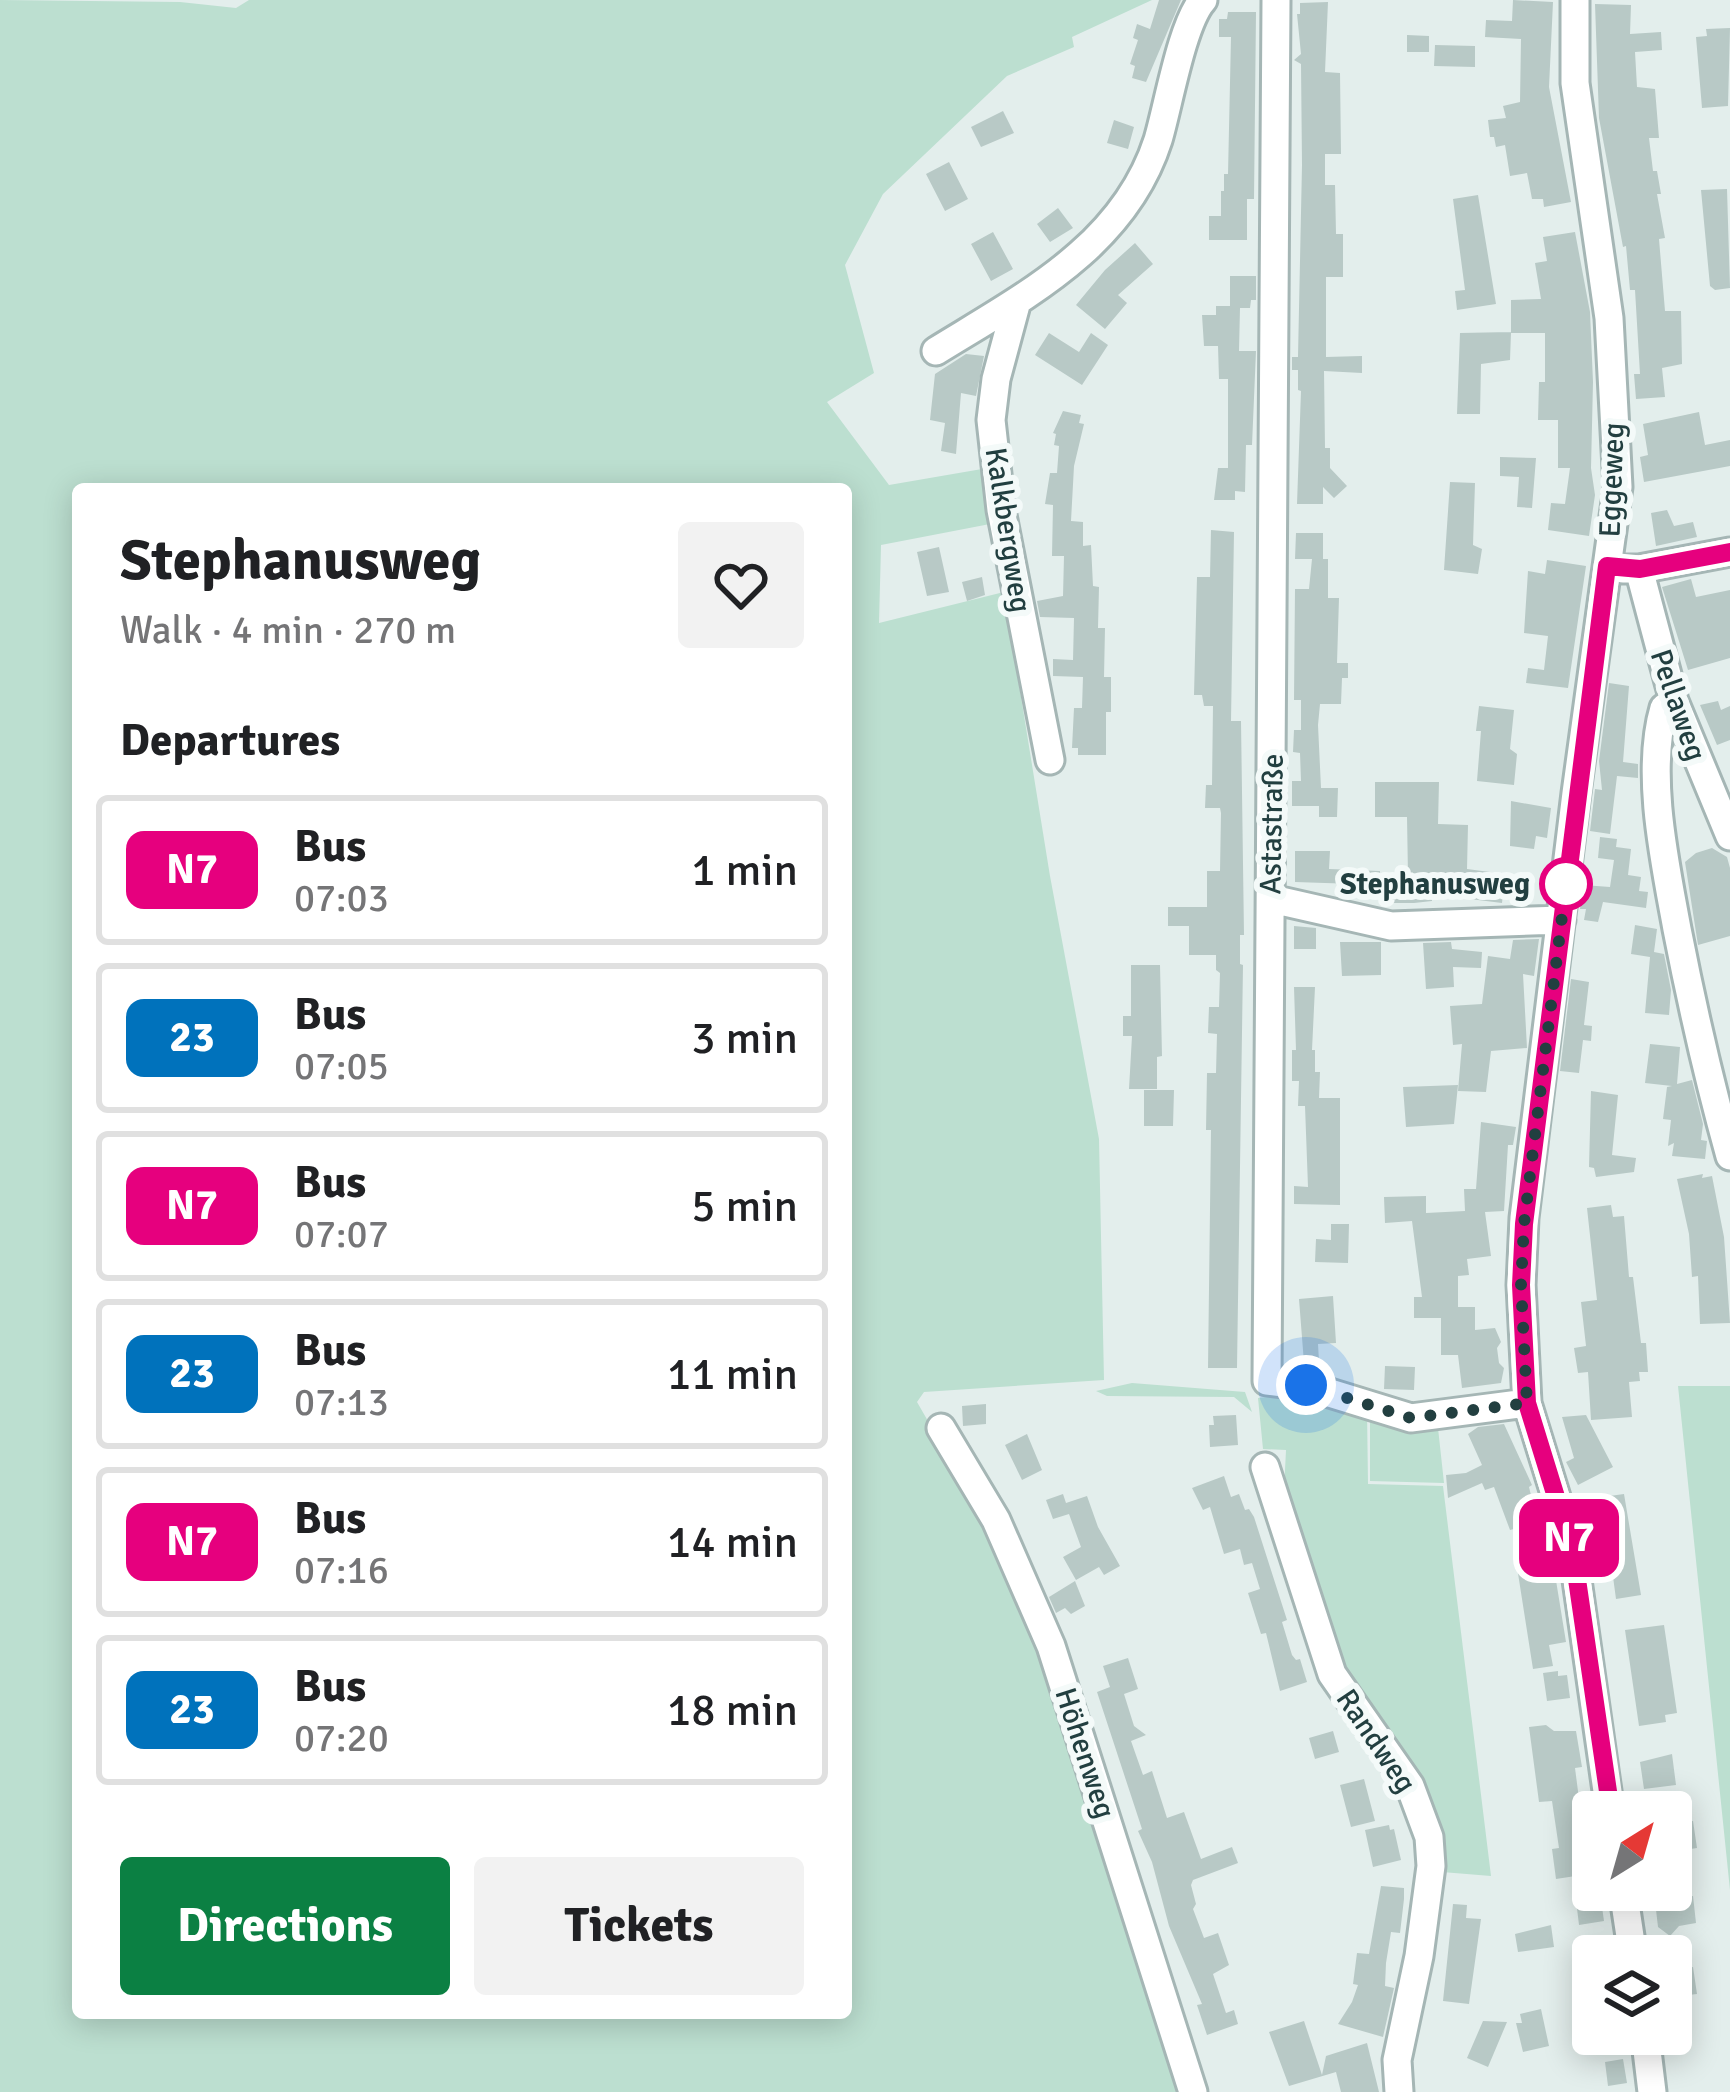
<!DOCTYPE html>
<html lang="en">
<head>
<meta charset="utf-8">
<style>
	body { margin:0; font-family:Signika,sans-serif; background:#f2f2f2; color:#202124; height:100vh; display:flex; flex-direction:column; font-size:45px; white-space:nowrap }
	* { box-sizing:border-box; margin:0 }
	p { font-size:39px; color:#757577 }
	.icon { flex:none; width:66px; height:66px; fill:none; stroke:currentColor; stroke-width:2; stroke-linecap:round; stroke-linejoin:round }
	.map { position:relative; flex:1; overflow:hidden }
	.panel { position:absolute; left:72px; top:483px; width:780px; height:1536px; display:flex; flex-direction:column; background:#fff; border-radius:12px; box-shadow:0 6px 30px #0003 }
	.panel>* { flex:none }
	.badge { padding:0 24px; border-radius:18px; font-size:42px; line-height:78px }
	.needle { width:78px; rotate:37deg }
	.buttons { position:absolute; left:1572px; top:1791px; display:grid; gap:24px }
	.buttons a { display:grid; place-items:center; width:120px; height:120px; border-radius:12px; background:#fff; box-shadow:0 6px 30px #0003; font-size:60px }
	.you { position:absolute; width:60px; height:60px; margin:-30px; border:9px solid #fff; border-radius:50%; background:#1a73e8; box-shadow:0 0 0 18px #1a73e833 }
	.map>.badge { position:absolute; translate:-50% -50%; box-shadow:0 0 0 6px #fff }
	h2 { padding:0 48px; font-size:45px; line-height:108px }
	.round { display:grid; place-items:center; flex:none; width:126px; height:126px; border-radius:12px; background:#f2f2f2 }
	.overview { display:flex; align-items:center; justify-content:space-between; height:204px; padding:0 48px }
	h1 { font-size:57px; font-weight:800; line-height:90px }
	.cta { display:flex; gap:24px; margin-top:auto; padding:24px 48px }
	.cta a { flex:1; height:138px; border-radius:12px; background:#0b8043; color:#fff; font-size:48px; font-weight:800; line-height:138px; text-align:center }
	.cta a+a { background:#f2f2f2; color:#202124 }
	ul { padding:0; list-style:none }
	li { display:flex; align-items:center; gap:36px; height:150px; margin:0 24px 18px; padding:0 24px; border:6px solid #e0e0e0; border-radius:12px }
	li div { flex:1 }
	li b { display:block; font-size:45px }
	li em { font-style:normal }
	li .badge { min-width:132px; font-weight:700; text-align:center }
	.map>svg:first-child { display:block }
	.green { fill:#bcdfd0; fill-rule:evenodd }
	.building { fill:#b8c9c6 }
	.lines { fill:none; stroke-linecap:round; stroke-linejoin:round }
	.minor-casing { stroke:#a5b6b5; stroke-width:33 }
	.minor { stroke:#fff; stroke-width:27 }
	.line-casing { stroke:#fff; stroke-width:27 }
	.line { stroke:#e6007e; stroke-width:18 }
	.walk { stroke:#223f40; stroke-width:12; stroke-dasharray:0 21.6 }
	.stop-dot { fill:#fff; stroke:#e6007e; stroke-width:6 }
	.labels { text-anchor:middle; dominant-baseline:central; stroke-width:12; stroke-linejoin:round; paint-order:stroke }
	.street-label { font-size:30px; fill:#223f40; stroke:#f4faf9 }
	.stop-label { font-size:30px; font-weight:bold; fill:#223f40; stroke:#f4faf9; text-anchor:end }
</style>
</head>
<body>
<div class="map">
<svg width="1730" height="2092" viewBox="0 0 1730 2092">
	<rect width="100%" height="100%" fill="#e3eeec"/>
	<path class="green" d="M0 0 180 2 236 8 249 0H1152L1072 37 1074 47 1007 76 883 194 845 265 874 373 827 402 889 485 982 469 990 524 881 545 879 623 1004 592 1050 876 1099 1139 1104 1380 924 1392 917 1402 986 1522 1042 1653 1184 2092H0ZM78 489H846V2013H78Z
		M1132 1383 1245 1392 1252 1412 1234 1397 1107 1396 1096 1391Z
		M1678 1386H1730V1890Z
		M1298 1393 1367 1410 1368 1484 1443 1486 1491 1876 1442 1872 1443 1839 1429 1796 1405 1753 1372 1713 1345 1670 1284 1490 1286 1450 1263 1449 1258 1398Z
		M1370 1413 1438 1428 1444 1483 1370 1481Z"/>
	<path class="building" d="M1159 0H1181L1146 82 1132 78 1135 66 1130 64 1138 40 1133 38 1137 24 1150 29Z
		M1513 0 1553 2 1549 87 1571 202 1544 207 1543 199H1532L1527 173 1510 176 1505 145 1496 147 1494 137H1490L1488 120 1506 118 1503 106 1520 102 1521 39 1485 37 1486 20 1512 21Z
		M1328 2 1325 72 1340 73 1341 154H1325V185H1335L1336 234H1343V277H1326V357L1362 356V373L1324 371 1325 448H1330V468L1347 486 1334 498 1323 487V504H1297L1301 391 1298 390V370H1292V357H1298L1302 165 1301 64 1294 60 1301 54 1297 14H1300V3Z
		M1595 4 1631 5 1630 34 1661 32 1662 50 1635 52 1637 87 1655 89 1659 138H1649L1653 171H1657L1661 194H1657L1665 238 1659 239 1665 311H1681L1682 364 1662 368 1665 397 1636 399 1634 374H1640L1635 290H1630L1626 246 1623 247 1599 118Z
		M1228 12H1256L1254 199H1247V240H1209V216H1221V191H1224V174H1228L1231 37H1219V19H1227Z
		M1730 28 1728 106 1702 108 1696 37 1707 36 1706 29Z
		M1407 35 1429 36V52H1407Z
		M1435 45 1475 46V67L1434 66Z
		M1003 111 1014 133 981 147 971 127Z
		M1114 120 1134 127 1128 149 1107 143Z
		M949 162 968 199 945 211 926 174Z
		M1727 189 1730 288 1715 290 1710 286 1701 190Z
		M1478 195 1496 304 1457 310 1455 291 1465 290 1453 199Z
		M1058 208 1073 228 1050 242 1037 224Z
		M993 232 1013 269 991 281 971 244Z
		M1575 232 1590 312 1593 382 1591 468 1595 495 1589 536 1548 530 1551 503 1565 504 1570 468H1558V420H1538L1539 382H1545V333H1511V300L1541 299 1535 263 1547 261 1543 237Z
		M1135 243 1153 264 1118 295 1127 303 1105 329 1076 305 1105 270Z
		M1230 276H1256V300H1251L1250 308H1240L1239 351H1256L1252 445H1246L1245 492 1235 491V500H1214L1218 468H1228V379H1219L1218 346H1204L1202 315H1216V306H1230Z
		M1511 332 1510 360 1481 364 1480 414H1457L1460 333Z
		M1049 333 1079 352 1091 333 1108 345 1082 385 1035 355Z
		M966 354 984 356 976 396 961 393 956 454 941 451 945 423 930 420 935 374Z
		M1063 411 1081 415 1079 423 1084 424 1074 466 1071 521 1083 522V546L1091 545 1093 586 1099 587 1098 628H1105L1104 677H1111V712H1106V755H1078V748H1072L1074 708H1082L1083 677 1053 676V659L1073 660 1074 618 1040 617 1037 601 1063 596 1064 556H1052L1053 505 1045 504 1050 473H1057L1059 446 1054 445 1056 434 1053 433Z
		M1699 412 1705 445 1730 440V466L1644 482 1640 457 1648 455 1643 424Z
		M1500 457 1536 458 1532 508 1517 507 1519 477 1500 476Z
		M1450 482 1475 483 1473 545 1482 549 1478 574 1444 570Z
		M1667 510 1674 526 1693 522 1697 537 1656 546 1651 513Z
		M1211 530 1234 532 1231 721H1241L1244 935H1240V964L1243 965 1237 1368H1208L1211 1130H1206L1207 1073H1216L1217 1034 1208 1033 1209 1007H1219L1220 973 1216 970V955H1189V926H1168V907H1207V871H1220L1221 813 1220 808H1205L1206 785H1212L1213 706H1204L1202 695H1194L1197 577H1210Z
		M1296 533H1323V559H1328V598H1339L1337 663H1348V678H1342L1341 704H1320L1318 725 1321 788H1338L1337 817H1319V806H1292V781H1301L1300 753 1293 752 1294 730H1301V700H1294L1295 589H1309L1312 559H1295Z
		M939 547 949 592 927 596 917 552Z
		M1547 560 1586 566 1568 688 1526 683 1528 668 1544 670 1548 636 1524 633 1528 571 1545 574Z
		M982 577 985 595 967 601 962 582Z
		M1691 579 1696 597 1730 590V658L1688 670 1662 587Z
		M1609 683 1629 686 1623 762 1638 764V778L1617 776 1610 834 1590 831 1595 789 1602 790 1599 761Z
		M1718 701 1721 710 1730 706V740L1717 745 1700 705Z
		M1479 706 1514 710 1510 749 1517 754 1514 785 1477 781 1481 731H1476Z
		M1375 782H1439L1438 824 1468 825 1467 869 1505 874 1502 903 1462 898 1464 879 1432 880V901L1414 903H1386L1375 896 1355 895V884L1295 882V851H1330L1329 869 1380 871V877L1408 876 1407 817H1375Z
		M1511 801 1551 808 1547 838 1536 836 1534 849 1510 846Z
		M1600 837 1617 839 1616 847 1631 849 1628 875 1641 877 1639 891 1648 892 1646 908 1603 902 1598 922 1584 920 1586 909H1580L1583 885 1610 887 1614 860 1598 858Z
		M1712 848 1727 857 1730 868V936L1698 945 1685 862 1696 853Z
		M1635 925 1657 929 1654 952 1664 954 1671 990 1669 1015 1645 1013 1650 957 1631 954Z
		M1294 926 1316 928V949H1294Z
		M1539 939 1534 976 1523 974 1527 1048 1491 1051 1486 1092 1458 1091 1462 1044 1453 1045 1450 1006 1482 1004 1488 956 1510 959 1513 940Z
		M1340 942H1381V975L1342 976Z
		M1451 942 1452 949 1482 952 1481 968 1453 967 1454 987 1426 989 1423 943Z
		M1131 965H1160L1162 1056 1157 1057V1089H1129L1132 1036H1123V1016H1131Z
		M1571 979 1589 982 1584 1025 1592 1026 1591 1041 1583 1040 1579 1073 1560 1071Z
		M1294 987H1315L1312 1050H1315V1072H1320L1319 1098H1340V1205L1294 1204V1186L1308 1187 1305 1106H1298L1299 1081H1292V1050H1296Z
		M1650 1044 1680 1047 1677 1084 1692 1080 1703 1124 1701 1140 1707 1141 1705 1159 1672 1156 1674 1143 1668 1146 1671 1120 1663 1119 1667 1087 1672 1086 1645 1083Z
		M1458 1085 1454 1124 1406 1127 1403 1087Z
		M1144 1090H1174L1173 1126H1144Z
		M1591 1091 1618 1095 1612 1155 1636 1158 1634 1172 1596 1177 1594 1168 1589 1167Z
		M1481 1122 1516 1127 1513 1145H1508L1504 1211 1485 1212 1491 1256 1467 1259 1469 1275 1458 1276V1307H1475V1330L1495 1328 1501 1342 1497 1348 1499 1363 1504 1368 1501 1383 1462 1388 1458 1355H1441V1318H1414V1297H1422L1412 1221 1385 1223 1384 1197 1426 1196V1213L1465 1211 1464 1189H1476Z
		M1703 1174 1702 1178 1712 1176 1724 1237 1730 1323 1700 1324 1698 1276 1692 1277 1689 1234 1677 1179Z
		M1611 1205 1613 1217 1624 1216 1629 1277H1633L1641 1343H1646L1648 1372H1639L1640 1381 1629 1382 1632 1417 1591 1420 1588 1372 1578 1373 1574 1348 1586 1346 1581 1302 1597 1300 1587 1208Z
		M1331 1224H1349L1348 1263 1315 1262 1316 1239 1331 1240Z
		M1333 1296 1336 1343 1318 1344 1319 1361 1304 1363 1299 1299Z
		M1385 1366 1415 1367 1414 1390 1384 1389Z
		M986 1404V1424L963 1426 962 1406Z
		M1236 1415 1238 1445 1210 1447 1209 1425H1214L1213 1416Z
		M1586 1415 1613 1467 1578 1485 1566 1462 1574 1458 1562 1417Z
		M1504 1424 1532 1485 1529 1487 1535 1512 1541 1511 1548 1531 1527 1536 1518 1528 1510 1530 1494 1487 1485 1490 1482 1483 1448 1498 1446 1475 1466 1473 1482 1465 1468 1434 1478 1427Z
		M1027 1434 1042 1470 1022 1480 1005 1445Z
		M1224 1476 1231 1497 1239 1494 1245 1510 1249 1509 1254 1517 1287 1620 1282 1622 1292 1655 1296 1660 1300 1659 1307 1682 1280 1691 1266 1633 1261 1634 1248 1593 1260 1589 1252 1563 1244 1565 1240 1549 1224 1554 1210 1507 1203 1510 1192 1488Z
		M1063 1494 1066 1503 1087 1496 1098 1527 1120 1566 1104 1575 1099 1567 1076 1580 1063 1557 1081 1547 1069 1514 1053 1519 1046 1500Z
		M1624 1494 1641 1595 1616 1599 1609 1547 1595 1549 1588 1499Z
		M1553 1562 1566 1642 1549 1645 1553 1666 1533 1669 1517 1567Z
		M1075 1581 1085 1606 1071 1614 1065 1608 1056 1613 1049 1597Z
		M1664 1625 1677 1713 1665 1715 1666 1722 1639 1726 1625 1630Z
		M1128 1658 1138 1689 1124 1694 1134 1726 1146 1735 1131 1741 1143 1775 1152 1771 1167 1818 1184 1812 1201 1859 1232 1847 1238 1863 1193 1880 1191 1885 1196 1904 1193 1909 1204 1938 1218 1933 1229 1965 1213 1974 1226 2013 1234 2010 1238 2024 1207 2035 1197 2005 1202 2004 1169 1926 1152 1862 1138 1831 1142 1829 1097 1692 1110 1687 1103 1666Z
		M1558 1671V1676L1567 1675 1570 1698 1547 1701 1543 1673Z
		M1546 1725 1554 1731H1576L1582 1767 1575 1768 1579 1799 1586 1798 1591 1829 1575 1831 1582 1875 1556 1879 1552 1849 1559 1848 1552 1801 1539 1802 1529 1727Z
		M1333 1731 1339 1752 1315 1759 1309 1738Z
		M1672 1754 1676 1785 1644 1789 1640 1762Z
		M1364 1779 1375 1821 1351 1827 1340 1785Z
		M1693 1821 1697 1848 1671 1852V1824Z
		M1389 1825 1390 1830 1394 1829 1401 1860 1373 1867 1365 1830Z
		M1381 1886 1404 1888V1899L1400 1933 1391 1932 1386 1963 1385 1986 1394 1988 1383 2037 1338 2024 1352 2002 1358 1985 1353 1984 1357 1953 1369 1954Z
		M1591 1889 1592 1894 1600 1893 1604 1921 1579 1925 1575 1892Z
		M1693 1896 1696 1923 1679 1926 1670 1936 1658 1927 1655 1901Z
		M1453 1904 1467 1905 1466 1918 1481 1919 1469 2004 1443 2001Z
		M1551 1925 1554 1947 1518 1952 1515 1934Z
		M1693 1967 1697 1994 1671 1997V1970Z
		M1541 2009 1549 2046 1523 2052 1516 2023H1522L1520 2014Z
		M1304 2021 1322 2075 1326 2056 1367 2043 1379 2092H1341L1336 2072 1289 2086 1269 2032Z
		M1483 2021 1507 2022 1488 2067 1467 2058Z
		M1623 2059 1627 2083 1608 2086 1605 2062Z"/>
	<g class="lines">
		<defs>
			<path id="minor" d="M1276 0 1267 1381 1307 1386 1411 1418 1527 1403
				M1575 0V83L1609 318 1618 487 1576 793 1524 1218 1521 1285 1527 1403 1573 1552 1610 1812
				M1017 301 996 379 991 420 1001 510 1050 760
				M936 351C1025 296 1124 246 1158 140 1168 107 1182 23 1203 0
				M1623 569H1639L1730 552
				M1639 569 1674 701 1730 836
				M1674 701 1664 708C1645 773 1665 863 1677 929 1692 1006 1709 1081 1730 1156
				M1272 899 1391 926 1561 920
				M941 1428 996 1520 1051 1646 1193 2092
				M1265 1467 1332 1674 1410 1786 1429 1837 1431 1866 1419 1956 1397 2060 1399 2092
				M1623 1890 1633 1956
				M1645 2034 1652 2092"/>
		</defs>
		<use href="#minor" class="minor-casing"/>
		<use href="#minor" class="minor"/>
	</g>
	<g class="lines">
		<defs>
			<path id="line" d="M1611 1812 1573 1552 1527 1403 1521 1285 1524 1224 1607 566 1640 569 1730 552"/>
		</defs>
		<use href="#line" class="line-casing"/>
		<use href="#line" class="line"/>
		<path class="walk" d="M1306 1385 1411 1418 1527 1403 1521 1285 1524 1224 1566 884"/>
	</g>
	<circle class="stop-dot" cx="1566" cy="884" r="24"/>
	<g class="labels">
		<g class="street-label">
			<text transform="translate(1612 480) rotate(-88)">Eggeweg</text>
			<text transform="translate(1008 530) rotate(81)">Kalkbergweg</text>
			<text transform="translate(1678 705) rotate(71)">Pellaweg</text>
			<text transform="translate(1272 824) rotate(-89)">Astastraße</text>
			<text transform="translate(1376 1741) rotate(56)">Randweg</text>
			<text transform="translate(1085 1753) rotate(72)">Höhenweg</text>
		</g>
		<g class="stop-label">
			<text x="1530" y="884">Stephanusweg</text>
		</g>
	</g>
</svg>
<div class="buttons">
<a><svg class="needle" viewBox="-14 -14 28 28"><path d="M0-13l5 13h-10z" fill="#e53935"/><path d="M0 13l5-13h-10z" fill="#757577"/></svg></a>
<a><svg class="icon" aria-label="layers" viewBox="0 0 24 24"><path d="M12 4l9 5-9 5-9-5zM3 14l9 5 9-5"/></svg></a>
</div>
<div class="you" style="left:1306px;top:1385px"></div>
<b class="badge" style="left:1569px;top:1538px;background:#e6007e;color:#fff">N7</b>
<section class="panel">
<div class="overview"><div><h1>Stephanusweg</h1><p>Walk · 4 min · 270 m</p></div><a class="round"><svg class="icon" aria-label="heart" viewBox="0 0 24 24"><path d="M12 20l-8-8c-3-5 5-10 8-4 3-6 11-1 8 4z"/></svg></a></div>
<h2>Departures</h2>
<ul>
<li><span class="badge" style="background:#e6007e;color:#fff">N7</span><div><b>Bus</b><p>07:03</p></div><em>1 min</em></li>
<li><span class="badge" style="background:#0072bc;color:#fff">23</span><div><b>Bus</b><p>07:05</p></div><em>3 min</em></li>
<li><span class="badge" style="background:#e6007e;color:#fff">N7</span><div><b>Bus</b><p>07:07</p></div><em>5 min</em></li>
<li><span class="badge" style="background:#0072bc;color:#fff">23</span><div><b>Bus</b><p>07:13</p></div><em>11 min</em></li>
<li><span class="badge" style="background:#e6007e;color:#fff">N7</span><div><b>Bus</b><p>07:16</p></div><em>14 min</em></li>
<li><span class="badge" style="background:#0072bc;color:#fff">23</span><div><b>Bus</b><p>07:20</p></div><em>18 min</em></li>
</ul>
<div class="cta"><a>Directions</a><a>Tickets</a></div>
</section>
</div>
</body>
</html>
